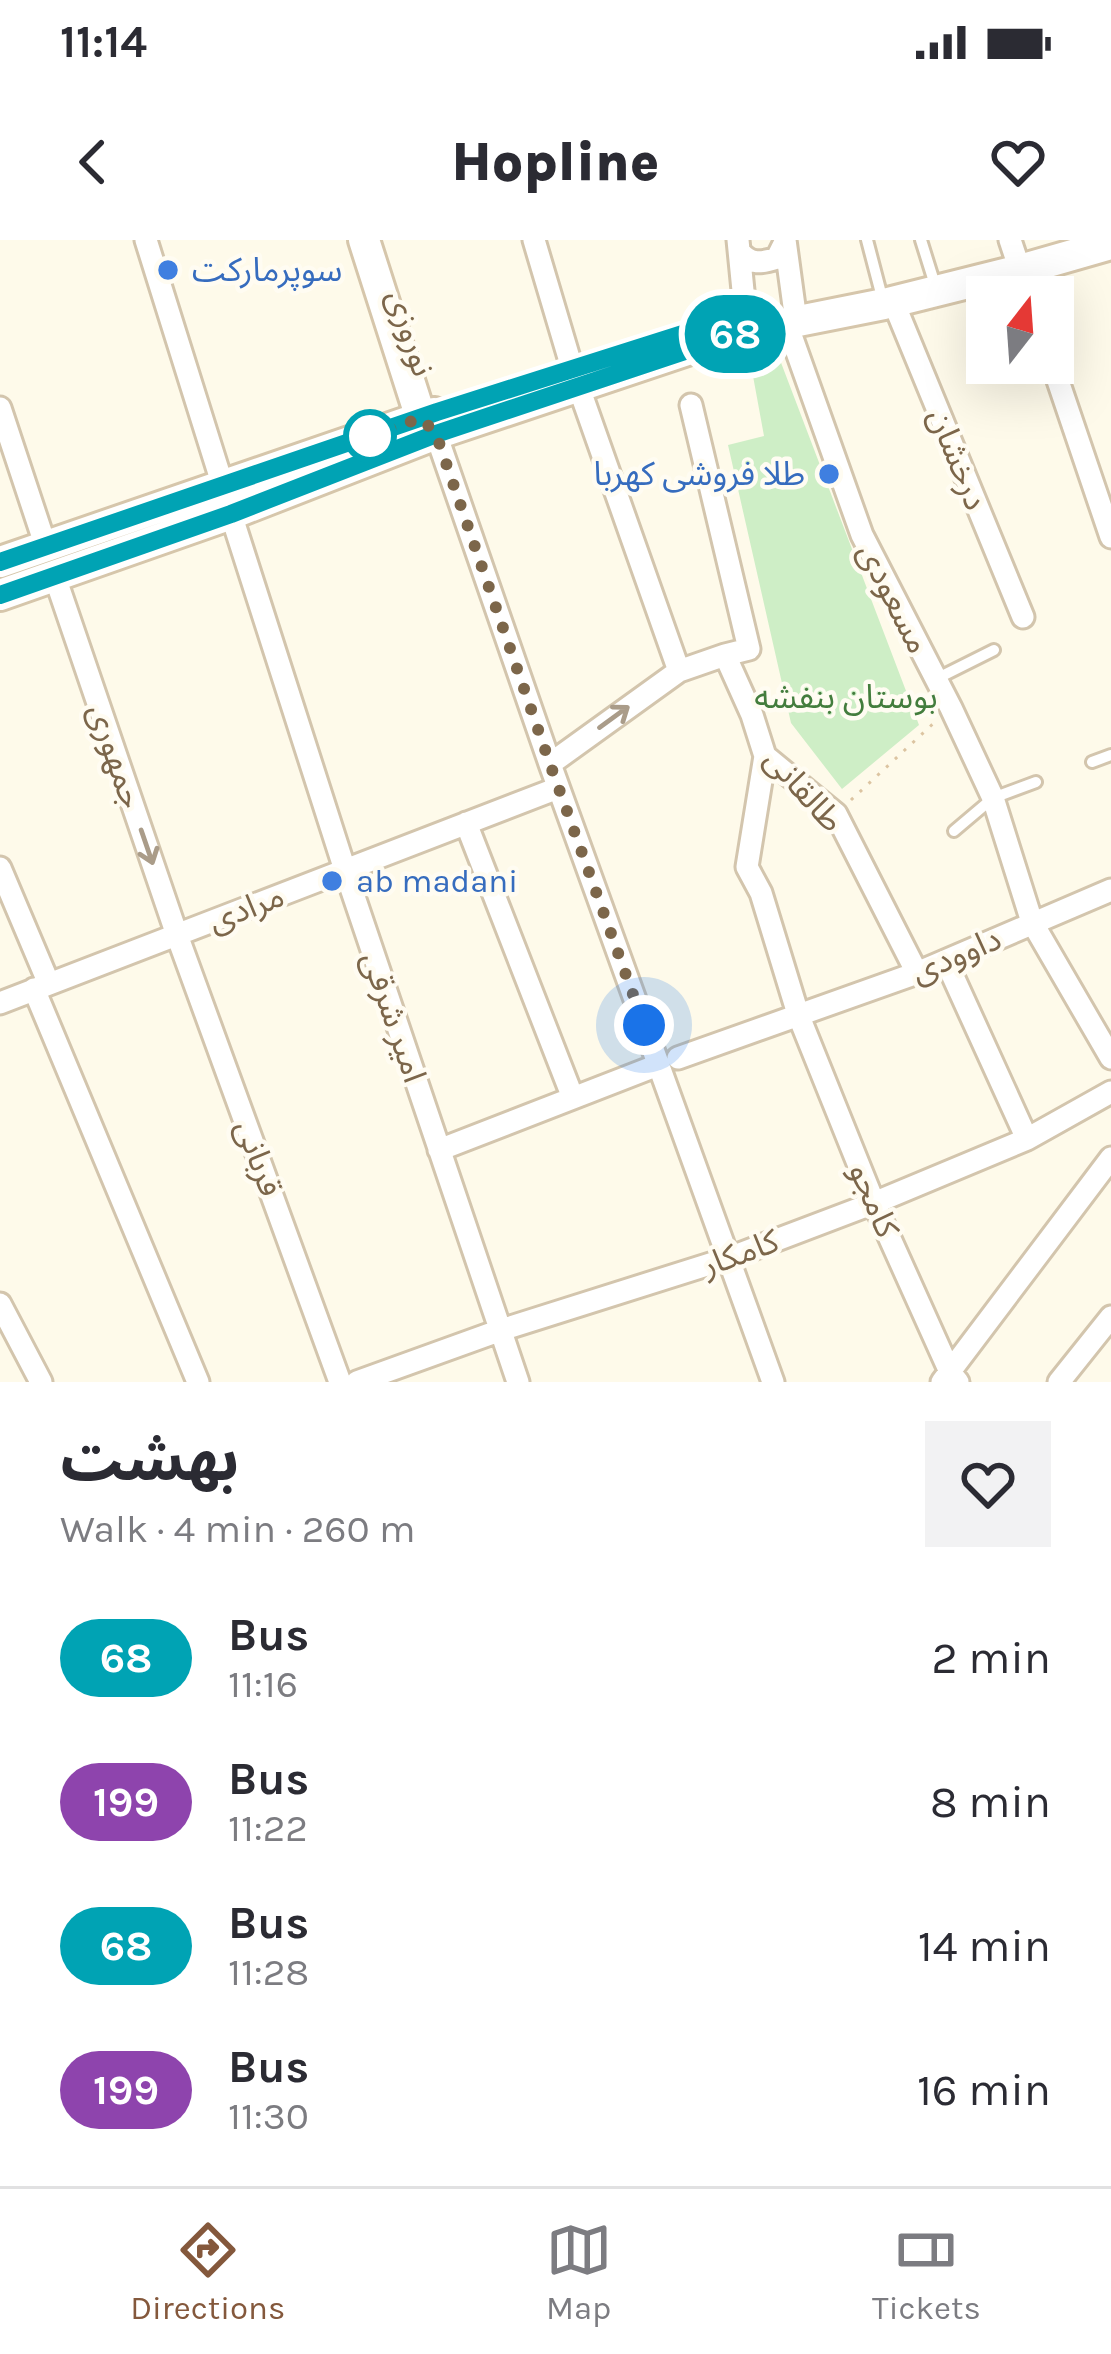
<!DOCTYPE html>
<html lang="en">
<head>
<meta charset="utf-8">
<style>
	body { margin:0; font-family:Karla,"Noto Sans Arabic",sans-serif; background:#f2f2f3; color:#2b2b33; height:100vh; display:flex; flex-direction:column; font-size:45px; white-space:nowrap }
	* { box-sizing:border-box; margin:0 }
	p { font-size:39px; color:#7c7c81 }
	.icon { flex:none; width:66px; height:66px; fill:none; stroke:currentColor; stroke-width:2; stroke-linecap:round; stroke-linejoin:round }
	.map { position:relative; height:1142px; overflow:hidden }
	.sheet { display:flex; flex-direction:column; background:#fff; flex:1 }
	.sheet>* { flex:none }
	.badge { padding:0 24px; border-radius:39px; font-size:42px; line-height:78px }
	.needle { width:78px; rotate:17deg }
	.tools { position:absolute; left:966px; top:36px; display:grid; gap:24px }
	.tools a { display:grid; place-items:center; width:108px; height:108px; border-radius:0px; background:#fff; box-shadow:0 12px 48px #0002; font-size:60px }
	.you { position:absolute; width:60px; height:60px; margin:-30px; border:9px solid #fff; border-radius:50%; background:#1a73e8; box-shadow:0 0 0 18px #1a73e833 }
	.map>.badge { position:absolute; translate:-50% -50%; box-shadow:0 0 0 6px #fff }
	.round { display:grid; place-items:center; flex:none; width:126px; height:126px; border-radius:0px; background:#f2f2f3 }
	.head { display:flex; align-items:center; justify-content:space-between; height:204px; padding:0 60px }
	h1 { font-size:57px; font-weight:800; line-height:90px }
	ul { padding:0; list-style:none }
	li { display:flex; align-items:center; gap:36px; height:144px; padding:0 60px }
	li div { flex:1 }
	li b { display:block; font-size:45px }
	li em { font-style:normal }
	li .badge { min-width:132px; font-weight:700; text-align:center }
	.status { display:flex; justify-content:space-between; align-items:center; height:84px; padding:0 60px; background:#fff; direction:ltr }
	.status svg { height:33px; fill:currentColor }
	header { display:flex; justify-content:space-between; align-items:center; height:156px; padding:0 60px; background:#fff; font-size:54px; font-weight:800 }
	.dock { display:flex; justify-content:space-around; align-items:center; height:168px; border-top:3px solid #e1e1e2; background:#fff; font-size:33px; color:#7c7c81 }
	.dock a { display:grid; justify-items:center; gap:6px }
	.dock .active { color:#84583c }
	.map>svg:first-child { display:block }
	.green { fill:#ceeec6 }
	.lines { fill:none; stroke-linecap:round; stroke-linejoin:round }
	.lane-casing { stroke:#d3c5ad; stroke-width:16 }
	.street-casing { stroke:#d3c5ad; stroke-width:27 }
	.secondary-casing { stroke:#d6c6ab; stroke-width:36 }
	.path { stroke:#dcc4a1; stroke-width:3; stroke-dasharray:3 9; stroke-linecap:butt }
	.lane { stroke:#fff; stroke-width:10 }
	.street { stroke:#fff; stroke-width:21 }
	.secondary { stroke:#fff; stroke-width:30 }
	.oneway { stroke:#aa9c89 }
	.line-casing { stroke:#fff; stroke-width:27 }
	.line { stroke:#00a3b4; stroke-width:18 }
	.walk { stroke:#7c664a; stroke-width:12; stroke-dasharray:0 21.6 }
	.shop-dot { fill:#3f7fe0; stroke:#fffcf2; stroke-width:4.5 }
	.stop-dot { fill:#fff; stroke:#00a3b4; stroke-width:6 }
	.labels { text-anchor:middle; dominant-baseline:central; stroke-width:9; stroke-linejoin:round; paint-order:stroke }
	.shop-label { font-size:33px; fill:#366cbe; stroke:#fffcf2; text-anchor:start }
	.street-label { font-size:33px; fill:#7c664a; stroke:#fffcf2 }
	.park-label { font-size:33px; fill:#437d3d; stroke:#fffcf2 }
</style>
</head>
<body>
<div class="status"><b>11:14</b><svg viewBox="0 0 49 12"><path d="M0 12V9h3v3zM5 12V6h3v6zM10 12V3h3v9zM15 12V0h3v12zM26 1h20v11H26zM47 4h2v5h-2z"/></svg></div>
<header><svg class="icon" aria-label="back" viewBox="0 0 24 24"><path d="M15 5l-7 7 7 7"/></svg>Hopline<svg class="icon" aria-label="heart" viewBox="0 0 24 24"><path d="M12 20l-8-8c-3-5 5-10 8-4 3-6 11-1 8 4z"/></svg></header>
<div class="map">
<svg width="1111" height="1142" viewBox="0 0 1111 1142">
	<rect width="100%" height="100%" fill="#fefaea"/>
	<path class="green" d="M780 120 919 485 842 549 791 483 728 205 764 196 753 136Z"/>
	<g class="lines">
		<defs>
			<path id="lane" d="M867 0 883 61
				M921 0 936 48
				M936 439 994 410
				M1092 522 1111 515
				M954 591 993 558 1036 542"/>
			<path id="street" d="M146 0 223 246
				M534 0 572 128
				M738 0 747 91
				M785 0 796 81
				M1010 0 1029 57
				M740 12C750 25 762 23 777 18L785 2
				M893 61 1023 377
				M787 84 862 295 951 468 993 558 1032 682 1111 818
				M1052 123 1111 297
				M578 145 679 431
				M691 165 749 409 725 415 752 475 765 516 836 574 917 733
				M0 168 46 307
				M436 194 550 524 773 1142
				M231 274 345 630 518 1142
				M55 337 177 695 340 1142
				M765 516 747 627 761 653 798 774 874 963 950 1132 958 1142
				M550 524 679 431 725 415
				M466 583 573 858
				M0 628 49 744
				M946 721 1027 899
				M34 749 198 1142
				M0 763 558 548
				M678 818 917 733 1111 650
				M439 910 658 825
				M0 1064 41 1142
				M357 1142 501 1090 729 1018 874 963 1027 899 1111 852
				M942 1142 1111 918
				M1059 1142 1111 1077"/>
			<path id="secondary" d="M364 0 421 178 431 189
				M0 322 434 173
				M0 355 231 274 436 194 738 93 884 64 1020 30 1111 4"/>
		</defs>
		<use href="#lane" class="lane-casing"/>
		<use href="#street" class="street-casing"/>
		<use href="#secondary" class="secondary-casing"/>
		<path class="path" d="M851 560 936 481"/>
		<use href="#lane" class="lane"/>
		<use href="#street" class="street"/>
		<use href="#secondary" class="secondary"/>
	</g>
	<defs><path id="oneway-shaft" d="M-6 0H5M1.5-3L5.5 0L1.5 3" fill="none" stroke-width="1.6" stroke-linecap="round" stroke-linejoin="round" transform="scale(3)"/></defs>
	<g class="oneway">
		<use href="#oneway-shaft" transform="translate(614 477) rotate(-36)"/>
		<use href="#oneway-shaft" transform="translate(147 607) rotate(71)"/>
	</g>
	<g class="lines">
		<defs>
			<path id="line" d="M0 322 437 172 695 90 739 93 436 194 231 274 0 355"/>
		</defs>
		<use href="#line" class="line-casing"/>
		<use href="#line" class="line"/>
		<path class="walk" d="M370 196 421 178 436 194 550 524 644 785"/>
	</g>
	<g class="shop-dot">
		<circle cx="168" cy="30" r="12"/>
		<circle cx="829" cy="234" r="12"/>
		<circle cx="332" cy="641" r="12"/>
	</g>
	<circle class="stop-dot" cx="370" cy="196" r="24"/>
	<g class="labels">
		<g class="shop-label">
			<text x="192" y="30">سوپرمارکت</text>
			<text x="805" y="234" text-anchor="end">طلا فروشی کهربا</text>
			<text x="356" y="641">ab madani</text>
		</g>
		<g class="street-label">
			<text transform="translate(411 93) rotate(72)">نوروزی</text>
			<text transform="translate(958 219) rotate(68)">درخشان</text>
			<text transform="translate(894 358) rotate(63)">مسعودی</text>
			<text transform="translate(116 516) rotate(71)">جمهوری</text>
			<text transform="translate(804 550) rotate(48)">طالقانی</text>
			<text transform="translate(246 668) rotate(-21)">مرادی</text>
			<text transform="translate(956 715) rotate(-23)">داوودی</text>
			<text transform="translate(394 777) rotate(71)">امیر شرقی</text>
			<text transform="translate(259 918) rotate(70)">قربانی</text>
			<text transform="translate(874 960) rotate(67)">کامجو</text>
			<text transform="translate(740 1013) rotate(-20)">کامکار</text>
		</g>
		<g class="park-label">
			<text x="846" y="457">بوستان بنفشه</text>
		</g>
	</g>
</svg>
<div class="tools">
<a><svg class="needle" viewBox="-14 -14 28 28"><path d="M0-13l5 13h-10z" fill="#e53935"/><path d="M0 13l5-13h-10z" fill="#7c7c81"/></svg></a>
</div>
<div class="you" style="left:644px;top:785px"></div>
<b class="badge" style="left:735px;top:94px;background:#00a3b4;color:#fff">68</b>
</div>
<section class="sheet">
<div class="head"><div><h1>بهشت</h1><p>Walk · 4 min · 260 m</p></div><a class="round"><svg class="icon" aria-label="heart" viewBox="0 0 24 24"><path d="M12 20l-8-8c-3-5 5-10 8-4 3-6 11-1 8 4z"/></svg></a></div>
<ul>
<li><span class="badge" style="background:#00a3b4;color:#fff">68</span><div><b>Bus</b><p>11:16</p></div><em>2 min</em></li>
<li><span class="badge" style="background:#8e44ad;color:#fff">199</span><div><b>Bus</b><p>11:22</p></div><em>8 min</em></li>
<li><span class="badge" style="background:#00a3b4;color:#fff">68</span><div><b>Bus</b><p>11:28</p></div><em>14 min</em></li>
<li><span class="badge" style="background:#8e44ad;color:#fff">199</span><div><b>Bus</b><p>11:30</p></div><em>16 min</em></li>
</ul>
</section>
<nav class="dock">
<a class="active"><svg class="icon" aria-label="directions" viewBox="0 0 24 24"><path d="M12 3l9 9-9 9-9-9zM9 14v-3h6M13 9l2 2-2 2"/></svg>Directions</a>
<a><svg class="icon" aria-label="map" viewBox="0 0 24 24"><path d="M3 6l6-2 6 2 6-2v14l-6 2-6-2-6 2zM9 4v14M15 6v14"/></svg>Map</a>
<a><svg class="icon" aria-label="tickets" viewBox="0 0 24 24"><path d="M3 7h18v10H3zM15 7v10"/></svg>Tickets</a>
</nav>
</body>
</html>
